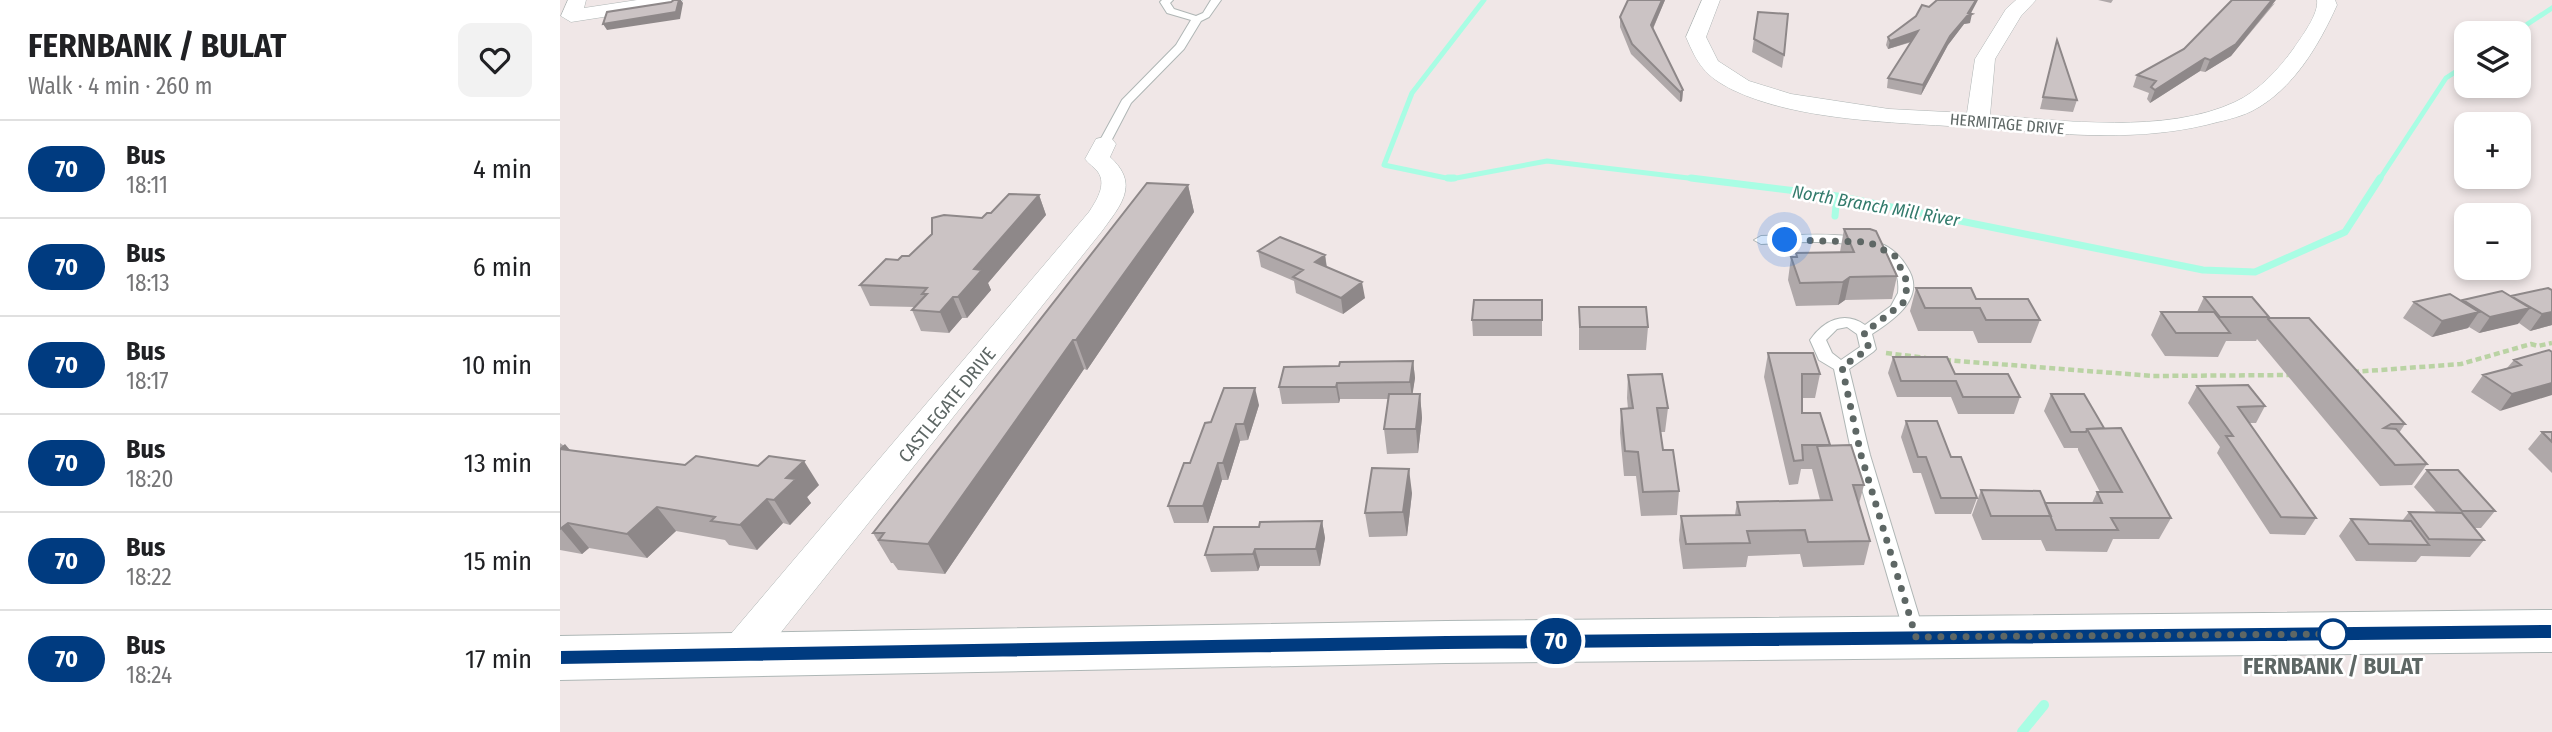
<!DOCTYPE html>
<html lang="en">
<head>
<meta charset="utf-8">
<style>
	body { margin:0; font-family:"Fira Sans Condensed",sans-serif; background:#f2f2f2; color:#202124; height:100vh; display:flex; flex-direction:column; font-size:26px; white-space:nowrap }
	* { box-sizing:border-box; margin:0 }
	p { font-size:23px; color:#757577 }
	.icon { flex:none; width:38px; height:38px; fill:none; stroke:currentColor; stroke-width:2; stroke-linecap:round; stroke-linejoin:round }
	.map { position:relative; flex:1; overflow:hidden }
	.drawer { display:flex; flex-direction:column; background:#fff; width:560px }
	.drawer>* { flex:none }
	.badge { padding:0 14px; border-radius:23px; font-size:24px; line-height:46px }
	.controls { position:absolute; left:1894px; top:21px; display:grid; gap:14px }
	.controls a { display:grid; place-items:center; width:77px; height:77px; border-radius:14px; background:#fff; box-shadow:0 4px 10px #0003; font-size:35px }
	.you { position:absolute; width:35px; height:35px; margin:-18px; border:5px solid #fff; border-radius:50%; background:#1a73e8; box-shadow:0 0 0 10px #1a73e833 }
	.map>.badge { position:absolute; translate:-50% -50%; box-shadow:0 0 0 4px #fff }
	.round { display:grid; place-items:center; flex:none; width:74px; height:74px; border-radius:14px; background:#f2f2f2 }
	.overview { display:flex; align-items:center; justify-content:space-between; height:119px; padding:0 28px }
	h1 { font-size:33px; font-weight:700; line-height:52px }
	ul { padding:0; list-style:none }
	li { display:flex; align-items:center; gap:21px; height:98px; padding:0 28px; border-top:2px solid #e0e0e0 }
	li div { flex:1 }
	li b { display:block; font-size:26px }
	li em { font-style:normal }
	li .badge { min-width:77px; font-weight:700; text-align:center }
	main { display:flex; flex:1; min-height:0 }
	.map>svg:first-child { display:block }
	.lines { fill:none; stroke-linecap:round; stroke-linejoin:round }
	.stream-far2 { stroke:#a9fde4; stroke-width:5 }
	.stream-far1 { stroke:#a9fde4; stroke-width:7 }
	.stream { stroke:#a9fde4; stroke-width:10 }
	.lane-casing { stroke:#afb6b5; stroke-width:2 }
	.street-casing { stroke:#afb6b5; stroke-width:1 }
	.secondary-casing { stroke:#aeb7b6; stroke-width:2 }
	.path { stroke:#bad3a4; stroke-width:4.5; stroke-dasharray:6 3.5; stroke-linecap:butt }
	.lane { fill:#fff; fill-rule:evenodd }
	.street { fill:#fff; fill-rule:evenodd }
	.secondary { fill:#fff; fill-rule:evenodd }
	.wall { fill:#afa8a9 }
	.shaded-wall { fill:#8e8889 }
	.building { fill:#cbc3c4; stroke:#8e8889; stroke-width:2 }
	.line { fill:#003b80; stroke:#fff; stroke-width:2 }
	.walk { stroke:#5e6765; stroke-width:7; stroke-dasharray:0 12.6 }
	.stop-dot { fill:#fff; stroke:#003b80; stroke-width:3.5 }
	.labels { text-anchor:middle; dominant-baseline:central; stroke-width:5; stroke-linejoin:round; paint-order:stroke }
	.far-street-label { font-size:16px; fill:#5e6765; stroke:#fff }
	.far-water-label { font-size:18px; font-style:italic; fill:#337b6c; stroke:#fff }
	.street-label { font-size:19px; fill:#5e6765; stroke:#fff }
	.near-stop-label { font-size:23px; font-weight:bold; fill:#5e6765; stroke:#fff }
</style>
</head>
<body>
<main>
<section class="drawer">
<div class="overview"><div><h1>FERNBANK / BULAT</h1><p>Walk · 4 min · 260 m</p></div><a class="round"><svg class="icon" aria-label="heart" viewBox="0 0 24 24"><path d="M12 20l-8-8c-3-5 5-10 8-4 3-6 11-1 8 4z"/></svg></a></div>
<ul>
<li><span class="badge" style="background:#003b80;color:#fff">70</span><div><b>Bus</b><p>18:11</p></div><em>4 min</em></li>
<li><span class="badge" style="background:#003b80;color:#fff">70</span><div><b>Bus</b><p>18:13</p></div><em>6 min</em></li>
<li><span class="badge" style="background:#003b80;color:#fff">70</span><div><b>Bus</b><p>18:17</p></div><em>10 min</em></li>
<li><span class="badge" style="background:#003b80;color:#fff">70</span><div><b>Bus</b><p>18:20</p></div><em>13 min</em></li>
<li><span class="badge" style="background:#003b80;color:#fff">70</span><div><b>Bus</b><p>18:22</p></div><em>15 min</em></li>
<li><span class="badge" style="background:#003b80;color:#fff">70</span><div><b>Bus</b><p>18:24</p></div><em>17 min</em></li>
</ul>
</section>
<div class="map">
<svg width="1992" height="732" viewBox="0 0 1992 732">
	<rect width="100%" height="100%" fill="#f0e7e7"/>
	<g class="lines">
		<path class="stream-far2" d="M924 0 852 93 824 165 891 179 987 161 1145 180
			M1954 33 1992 8
			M1819 180 1886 78 1906 65"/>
		<path class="stream-far1" d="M888 178H894
			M1131 178 1277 196 1643 270 1695 272 1785 232 1820 178
			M1275 216 1277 196"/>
		<path class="stream" d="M1462 732 1484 705"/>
		<defs>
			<path id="lane" d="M602 0H613L610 3 614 9 636 16 643 13 651 0H661L649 17 641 21 624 49 571 103 548 147H540L538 144 562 100 616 45 631 20 607 13 600 2Z
				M1238 235C1266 234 1297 234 1324 245 1334 250 1341 257 1347 267 1367 297 1335 319 1312 334L1316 349 1313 352 1289 369 1310 455 1365 636 1362 642 1355 644 1348 642 1345 636 1292 455 1274 369 1259 360 1250 340C1263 321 1284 310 1305 325L1331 306 1338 293C1345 229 1241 243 1201 244L1194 240 1201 236ZM1287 327 1297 334 1300 347 1281 360 1272 353 1266 340 1277 329Z"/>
			<path id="street" d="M8 0H26L24 8 77 0H123L114 6 11 22 1 16Z
				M1142 0H1160L1146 37 1158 61 1189 81 1231 94 1329 109 1407 113 1415 59 1446 9 1456 0H1476L1461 16 1435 59 1430 115C1503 121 1607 134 1675 102 1699 91 1719 69 1734 48 1742 36 1759 14 1757 0H1775L1777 5C1759 45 1733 90 1692 111 1678 118 1661 121 1646 125 1565 144 1485 132 1403 127 1333 122 1238 121 1173 90 1145 76 1138 65 1126 37Z
				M544 137 552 139 556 144 550 157C580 184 561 205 542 231L194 666 179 671 164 666 158 654 164 642 529 212C536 201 547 185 538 172 534 167 529 164 525 159L536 139Z"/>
			<path id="secondary" d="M1992 610V652L886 663 0 680V636L886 621Z"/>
		</defs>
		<use href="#lane" class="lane-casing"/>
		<use href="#street" class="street-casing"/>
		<use href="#secondary" class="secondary-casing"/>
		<path class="path" d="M1326 353 1366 358
			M1385 360 1593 376 1732 375
			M1793 372 1901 364 1971 344 1978 346 1992 343"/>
		<use href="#lane" class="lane"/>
		<use href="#street" class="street"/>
		<use href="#secondary" class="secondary"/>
	</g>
	<path class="wall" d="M1068 0H1105L1093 29 1123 90 1122 101 1120 102 1071 54 1060 27V17Z
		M1538 0H1553L1551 3Z
		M1715 3 1671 56 1645 72 1640 71 1590 103 1587 99 1589 93 1573 87 1577 75Z
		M1198 12 1224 55 1222 68 1192 52Z
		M1410 14V23L1404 24 1388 45 1361 95 1327 88 1328 78 1352 42 1328 49 1326 45 1328 37 1356 16Z
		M1497 40 1517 100 1513 112 1480 109Z
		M628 185 634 212 527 370 524 369 385 574 338 570 333 563H331L313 533Z
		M479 195 486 215 428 283 431 290 407 318H402L389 333 361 331 352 310 355 307 310 306 300 285 338 260 349 256 431 213Z
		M1284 229 1337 276 1332 299 1285 300 1278 305 1236 306 1228 280 1231 257H1236V253L1280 252Z
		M698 251 765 255 767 267 805 298 783 314 736 293 734 281 701 267Z
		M1356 288 1416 299 1480 320 1471 343H1418L1413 331H1358L1350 311Z
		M1992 290V325L1970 331 1959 323 1919 333 1909 327 1908 328 1872 337 1843 318 1854 302 1902 301 1903 300 1951 296Z
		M1644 297 1709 318 1845 424 1839 433 1867 464 1852 485 1820 486 1697 339 1696 341H1666L1658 357 1605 356 1591 335 1601 312H1637Z
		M982 300V336H913L912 320Z
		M1019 307 1088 327 1086 350H1019Z
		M1989 350 1940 411 1911 392 1923 375 1947 368 1954 360Z
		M1208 353 1260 374 1255 398H1242V413L1304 485 1299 504 1310 541 1304 565 1243 567 1240 554 1188 556 1186 567 1123 569 1119 540 1121 516 1175 515 1177 502 1260 500 1252 469H1241L1238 484 1229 485 1204 377Z
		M1333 357 1395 374 1460 397 1454 414H1398L1391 397H1337L1328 373Z
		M853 361 855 378 852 394H860L862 418 858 453 827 454 824 429 828 399H780L779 403 722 404 719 387 779 366Z
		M1068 375 1108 408 1105 432H1101L1103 450 1119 491 1117 515 1081 516 1076 476H1064L1060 433 1061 409H1068L1067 398Z
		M1637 386 1705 406 1696 423H1689L1756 518 1745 535 1710 534 1657 453 1660 447 1628 403Z
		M1491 394 1544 428 1611 518 1599 539H1553L1547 552 1486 551 1481 540H1422L1412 515 1421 490 1485 503H1532L1537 492H1540L1518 450V448H1504L1484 411Z
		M699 405 688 440 680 441 668 480H662L648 523H614L608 506 651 422Z
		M1346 421 1391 457 1417 498 1411 514H1375L1361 473H1353L1341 437Z
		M1982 432H1992V473L1968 449Z
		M0 443 10 450 259 485 247 497 251 503 230 525 223 523 197 550 169 545 165 540 116 531 87 558 29 548 22 554 0 550Z
		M1867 470 1935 511 1921 528H1914L1924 540 1910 557 1861 556 1856 562 1796 561 1779 536 1791 519 1842 521 1849 512H1876L1854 487Z
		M852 493 847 536 809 537 805 513Z
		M762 521 765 538 760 566H700L698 571 651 572 645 555 699 527Z"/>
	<path class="shaded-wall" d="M119 0H121L123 3 120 19 47 30 43 24Z
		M1102 0H1105L1090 35 1091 25Z
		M1416 0H1418L1410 15 1412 14 1410 23 1404 24 1388 45 1361 95 1363 85 1390 36Z
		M1712 0H1716L1671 56 1645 72 1650 60Z
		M1358 31 1356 40 1328 49 1330 41Z
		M1645 58 1640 71 1590 103 1595 90Z
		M1123 90 1122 101 1120 102V92Z
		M628 185 634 212 527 370 516 340Z
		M479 195 486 215 428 283 431 290 407 318 398 297 414 269Z
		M765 255 767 271 755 262Z
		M1290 277 1285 300 1278 305 1283 282Z
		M802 282 805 298 783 314 781 298Z
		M393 297 402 318 389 333 380 312Z
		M1970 308 1958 324 1919 333 1930 317Z
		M1919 312 1908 328 1872 337 1882 321Z
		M1992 312V325L1970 331 1982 314Z
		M513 340 524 369 385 574 368 544Z
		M853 361 855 378 852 398 850 382Z
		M777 383 780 399 779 403 776 387Z
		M1992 383V395L1940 411 1952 394Z
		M695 388 699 405 688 440 684 424Z
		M860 394 862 418 858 453 856 429Z
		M676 424 680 441 668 480 663 463Z
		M5 444 25 468 0 448Z
		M244 461 259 485 247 497 251 503 230 525 214 500 226 478Z
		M658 463 662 480 648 523 643 506Z
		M849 469 852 493 847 536 843 512Z
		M207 499 223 523 197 550 180 525Z
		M97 507 116 531 87 558 67 534Z
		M762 521 765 538 760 566 756 549Z
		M8 523 29 548 22 554 1 529Z
		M695 549 700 566 698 571 693 554Z"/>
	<path class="building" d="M114 0H119L116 12 43 24 47 12 111 2Z
		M1068 0H1102L1091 25 1123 90 1120 92 1072 44 1060 17Z
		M1377 0H1416L1408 13 1412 14 1407 16 1390 36 1363 85 1328 78 1358 31 1330 41 1328 37 1356 16 1362 5 1369 7Z
		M1672 0H1712L1676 44 1650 60 1645 58 1595 90 1591 87 1596 81 1577 75 1624 49Z
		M1198 12 1228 14 1224 55 1194 39Z
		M1497 40 1517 100 1483 97Z
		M587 183 628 185 516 340H513L368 544 319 540 324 533H313Z
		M449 194 479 195 414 269 422 270 398 297H393L380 312 352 310 367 294H362L367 288 300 285 326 259 338 260 342 256H349L372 234V218L384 215 422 218 427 213H431Z
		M1284 229H1310L1316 231 1337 276 1290 277 1283 282 1240 283 1231 257H1237L1236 253 1294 252Z
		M720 237 765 255 755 262 802 282 781 298 733 277 743 270 698 251Z
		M1356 288H1411L1416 299H1468L1480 320H1426L1420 308H1365Z
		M1988 288 1992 290V312L1982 314 1951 296Z
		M1942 291 1970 308 1930 317 1903 300Z
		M1890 294 1919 312 1882 321 1854 302Z
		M1644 297H1692L1709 317H1660Z
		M914 300H982V320H912Z
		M1019 307H1086L1088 327H1020Z
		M1601 312H1654L1670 333H1616Z
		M1709 318H1749L1845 424H1831L1824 428 1836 429 1867 464 1835 465 1708 319Z
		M1989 350 1992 352V383L1952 394 1923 375 1961 365 1954 360Z
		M1208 353H1253L1260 374H1242V413H1260L1270 445H1242L1243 460 1234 461Z
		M1333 357H1387L1395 374H1448L1460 397H1403L1396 381H1341Z
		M853 361 850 382 777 383 776 387H719L724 367 779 366 780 362Z
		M1102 374 1108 408H1097L1103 450H1113L1119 491 1083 492 1078 452 1065 451 1061 409 1073 408 1068 375Z
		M1688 385 1705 406 1678 407 1756 518 1721 517 1666 436H1673L1637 386Z
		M664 388H695L684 424H676L663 463H658L643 506H608L624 463H630L645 423 651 422Z
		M829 394H860L856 429H824Z
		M1491 394H1524L1544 428 1527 429 1526 432H1511Z
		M1346 421H1377L1391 457H1401L1417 498H1381L1366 457H1358Z
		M1561 428 1611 518H1551L1558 530H1496L1485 503H1542L1537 492H1562L1527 429Z
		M1982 432H1992V442Z
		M1291 445 1304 485H1293L1310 541 1248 542 1245 530 1187 531 1190 543 1126 544 1121 516 1180 515 1177 502 1272 500 1257 446Z
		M0 449 125 465 136 456 198 466 209 456 244 461 226 478 236 479 214 500 207 499 180 525 151 521 155 517 97 507 67 534 8 523 0 529Z
		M812 468 849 469 843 512 805 513Z
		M1867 470H1898L1935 511H1902Z
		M1421 490 1480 491 1491 516H1431Z
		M1849 512 1902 513 1924 540 1869 539Z
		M1791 519 1851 521 1869 545 1809 544Z
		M762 521 756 549H695L693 554 645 555 654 527H699L700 522Z"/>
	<path class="line" d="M1992 624V639L886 650 0 665V650L886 635Z"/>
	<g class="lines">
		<path class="walk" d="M1225 240 1309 242 1335 256 1348 284 1343 303 1304 333 1308 340V349L1282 367 1301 455 1356 637 1776 634H1773"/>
	</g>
	<circle class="stop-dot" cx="1773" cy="634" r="14"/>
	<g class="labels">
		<g class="far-street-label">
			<text transform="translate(1447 124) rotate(5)">HERMITAGE DRIVE</text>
		</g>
		<g class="far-water-label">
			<text transform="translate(1316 206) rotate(10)">North Branch Mill River</text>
		</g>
		<g class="street-label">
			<text transform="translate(387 405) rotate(-51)">CASTLEGATE DRIVE</text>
		</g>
		<g class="near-stop-label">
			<text x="1773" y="666">FERNBANK / BULAT</text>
		</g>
	</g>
</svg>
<div class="controls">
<a><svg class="icon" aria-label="layers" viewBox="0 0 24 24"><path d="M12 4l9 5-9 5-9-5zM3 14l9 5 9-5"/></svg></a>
<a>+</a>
<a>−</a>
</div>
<div class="you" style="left:1225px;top:240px"></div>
<b class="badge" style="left:996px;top:641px;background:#003b80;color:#fff">70</b>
</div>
</main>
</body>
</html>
